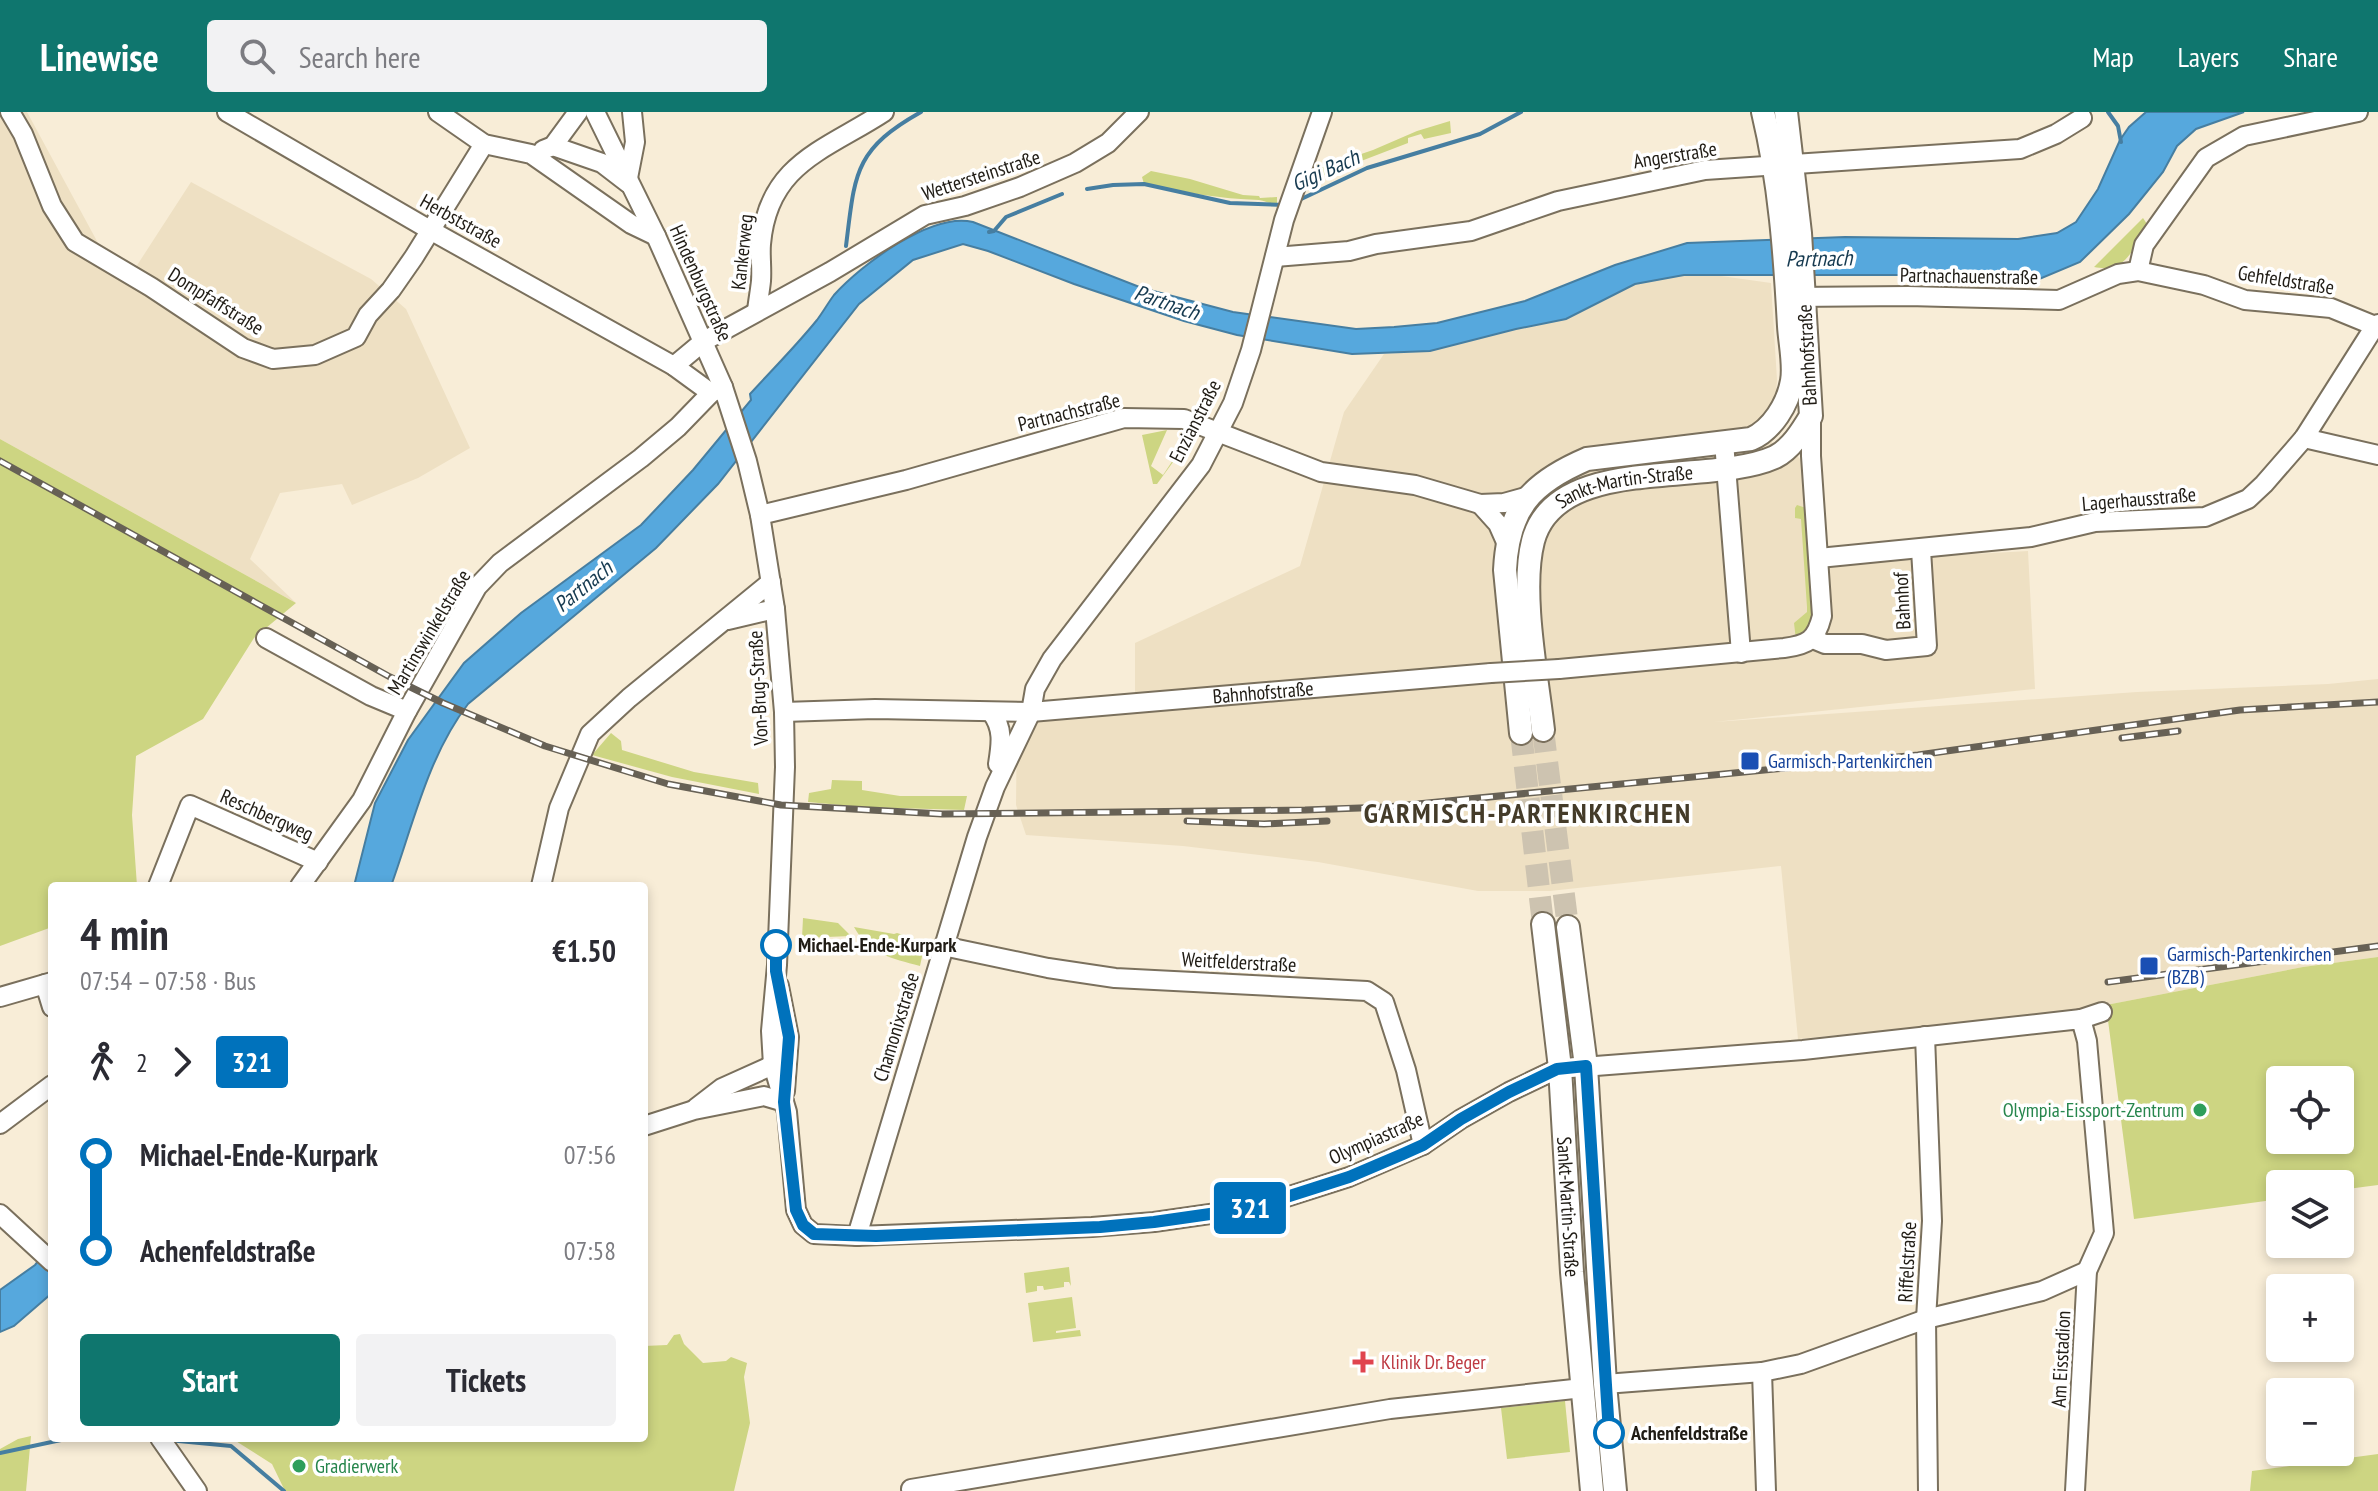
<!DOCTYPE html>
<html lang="en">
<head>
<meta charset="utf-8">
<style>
	body { margin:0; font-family:"PT Sans Narrow",sans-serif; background:#f2f2f3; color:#2b2b33; height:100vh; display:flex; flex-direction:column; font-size:30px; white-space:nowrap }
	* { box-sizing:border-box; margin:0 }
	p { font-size:26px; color:#7c7c81 }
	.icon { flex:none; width:44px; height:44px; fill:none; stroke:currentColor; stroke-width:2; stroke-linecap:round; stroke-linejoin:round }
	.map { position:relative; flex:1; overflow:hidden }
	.sheet { position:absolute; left:48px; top:770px; width:600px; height:560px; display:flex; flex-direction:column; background:#fff; border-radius:8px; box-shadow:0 4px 12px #0003 }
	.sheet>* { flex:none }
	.badge { padding:0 16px; border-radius:6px; font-size:28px; line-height:52px }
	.tools { position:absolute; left:2266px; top:954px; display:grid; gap:16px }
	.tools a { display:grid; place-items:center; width:88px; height:88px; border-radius:8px; background:#fff; box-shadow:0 4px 12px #0003; font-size:40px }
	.map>.badge { position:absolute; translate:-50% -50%; box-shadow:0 0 0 4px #fff }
	.legs { display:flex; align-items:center; gap:12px; height:88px; padding:0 32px; font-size:26px }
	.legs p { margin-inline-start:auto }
	.head { display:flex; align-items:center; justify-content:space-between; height:136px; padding:0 32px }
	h1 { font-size:44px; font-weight:700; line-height:60px }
	.cta { display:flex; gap:16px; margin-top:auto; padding:16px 32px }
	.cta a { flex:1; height:92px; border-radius:8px; background:#0f766e; color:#fff; font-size:32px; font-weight:700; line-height:92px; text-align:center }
	.cta a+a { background:#f2f2f3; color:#2b2b33 }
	ul { padding:0 32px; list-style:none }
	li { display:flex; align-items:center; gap:28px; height:96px; font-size:30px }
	li i { display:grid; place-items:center; width:12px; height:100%; margin:0 10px; background:currentColor }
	li i::after { content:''; width:20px; height:20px; margin:-10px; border:6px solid; border-radius:50%; background:#fff }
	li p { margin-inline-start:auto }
	li:first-child i { background:linear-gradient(#0000 50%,currentColor 0) }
	li:last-child i { background:linear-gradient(currentColor 50%,#0000 0) }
	header { display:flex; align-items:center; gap:48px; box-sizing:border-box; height:112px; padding:0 40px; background:#0f766e; color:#fff }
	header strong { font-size:38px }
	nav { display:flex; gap:44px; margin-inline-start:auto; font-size:28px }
	.search { width:560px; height:72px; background:#f2f2f3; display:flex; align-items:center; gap:20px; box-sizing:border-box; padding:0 28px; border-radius:8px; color:#7c7c81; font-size:30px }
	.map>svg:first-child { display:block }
	.built { fill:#eee0c3 }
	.green { fill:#cdd582; fill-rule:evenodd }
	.water { fill:#56a8dd; stroke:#467ea1; stroke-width:2 }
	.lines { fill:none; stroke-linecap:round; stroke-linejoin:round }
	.stream { stroke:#467ea1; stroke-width:4 }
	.major-tunnel { stroke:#cdc3b0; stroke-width:22; stroke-dasharray:22 11; stroke-linecap:butt }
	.minor-casing { stroke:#7a705d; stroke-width:22 }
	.major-casing { stroke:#7a705d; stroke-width:26 }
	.minor { stroke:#fff; stroke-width:18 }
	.major { stroke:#fff; stroke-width:22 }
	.rail-casing { stroke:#676155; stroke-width:7 }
	.rail { stroke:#fff; stroke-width:4; stroke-dasharray:12; stroke-linecap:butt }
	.minor-bridge-casing { stroke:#7a705d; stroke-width:22; stroke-linecap:butt }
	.minor-bridge { stroke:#fff; stroke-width:18 }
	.line-1-casing { stroke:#fff; stroke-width:18 }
	.line-1 { stroke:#0072bc; stroke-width:12 }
	.transit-dot { fill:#1a4fb4; stroke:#fff; stroke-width:3 }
	.stop-1-dot { fill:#fff; stroke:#0072bc; stroke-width:4 }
	.leisure-dot { fill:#2e9e5b; stroke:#fff; stroke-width:3 }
	.health-dot { fill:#e0444e; stroke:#fff; stroke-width:3 }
	.labels { text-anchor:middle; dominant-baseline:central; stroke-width:7; stroke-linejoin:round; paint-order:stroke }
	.street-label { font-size:20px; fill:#201c15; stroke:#fff }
	.transit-label { font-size:20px; fill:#164399; stroke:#fff; text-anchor:start }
	.stop-label { font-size:20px; font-weight:bold; fill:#201c15; stroke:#fff; text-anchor:start }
	.leisure-label { font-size:20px; fill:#27864d; stroke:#fff; text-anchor:end }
	.health-label { font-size:20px; fill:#be3a42; stroke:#fff; text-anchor:start }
	.water-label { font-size:22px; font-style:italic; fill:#163a50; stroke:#fff }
	.district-label { font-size:28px; font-weight:bold; letter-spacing:2px; fill:#443b29; stroke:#fff }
</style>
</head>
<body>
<header>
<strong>Linewise</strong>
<div class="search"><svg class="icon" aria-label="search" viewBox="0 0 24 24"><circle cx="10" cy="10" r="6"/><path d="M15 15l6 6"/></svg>Search here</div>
<nav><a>Map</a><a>Layers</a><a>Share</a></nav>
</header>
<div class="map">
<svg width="2378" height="1379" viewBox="0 0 2378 1379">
	<rect width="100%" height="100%" fill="#f8edd7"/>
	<path class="built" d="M0 0H27L98 131 134 158 191 70 371 167 406 197 470 336 418 366 352 393 342 372 280 381 250 447 296 491 0 327Z
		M1684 163 1721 164 1771 171 1777 268 1772 332 1793 339 1807 355 1814 451 2028 439 2035 577 1714 610 2137 580 2328 572 2378 567V845L2303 855 2070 900 1798 927 1781 754 1550 779H1478L1318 750 1183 734 1026 723 1016 693 1017 604 1135 588V531L1300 454 1344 300 1384 242 1430 239 1516 217 1566 207 1635 172Z"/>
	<path class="green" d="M1450 9 1451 21 1424 27 1421 22 1408 26V31L1304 71 1305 61 1373 38 1417 19Z
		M1151 59 1190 67 1243 83 1259 84 1260 86 1277 85V92C1270 92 1266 89 1259 88 1220 87 1182 80 1144 72L1142 65Z
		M2143 106 2147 112C2133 136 2127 162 2094 155Z
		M1167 318 1151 354 1163 363 1173 348 1181 324 1187 331 1157 372H1153L1142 323Z
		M0 327 296 491 254 526 203 607 136 644 132 703 137 774H52V815L0 834Z
		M1797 393 1806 396 1813 491 1811 516 1796 528 1794 511 1807 500V495L1801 407 1795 406V396Z
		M611 621 621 629 622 638 694 660 758 671 759 682 672 665 592 643Z
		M832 668 862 669V678L900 684H967L964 698 862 695 808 690 809 681 831 677Z
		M803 806 838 811 851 824 802 826Z
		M854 815 894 822 897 821 925 830 920 854C891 846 870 843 854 815Z
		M2378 845V1073L2340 1078V1072H2280V1087L2134 1107 2106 893 2303 855ZM2280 968H2340V1028H2280Z
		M1069 1155 1071 1174 1069 1170H1064V1175L1044 1178 1043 1174H1037V1179L1026 1181 1024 1161Z
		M1072 1185 1076 1216 1056 1219V1221L1080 1218 1081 1224 1033 1230 1028 1191Z
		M680 1222 684 1232 703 1251 726 1249 731 1245 747 1251 744 1265 750 1311 734 1379H285L272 1352 231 1326H644V1234L667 1233 674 1223Z
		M1565 1289 1570 1340 1507 1347 1501 1296Z
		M31 1324 26 1379H0V1337L18 1327Z
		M2378 1342V1379H2250L2252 1359Z"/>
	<path class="water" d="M2146 0H2244L2196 17 2177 34 2163 60 2129 102 2080 150 2037 168 1902 163H1684L1635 172 1566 207 1516 217 1430 239 1352 242 1237 223 1184 209 1074 172 988 139 963 132 913 148 859 192 718 372 656 436 468 592C428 644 413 713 391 774H354L375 691 408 628 464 551 521 501 641 413 693 358 751 288 750 282C772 258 796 234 817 208 823 200 828 191 834 183 861 153 931 100 973 110L1142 176 1233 200 1356 217 1394 215 1437 211 1525 189 1615 153 1687 131 1845 125 2018 127 2057 121 2076 110 2098 77 2120 28 2129 15Z
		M52 1132V1181L14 1214 0 1220V1178L35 1153Z"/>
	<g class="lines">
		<path class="stream" d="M2108 0 2118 14 2121 30
			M1087 77 1113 73 1144 72 1230 91 1285 93
			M1297 89 1367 56 1480 22 1521 0
			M989 120 994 119 1006 105 1062 82
			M846 134C855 63 853 38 921 0
			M168 1328 231 1334 284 1379
			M0 1341 61 1328 155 1327"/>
		<path class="major-tunnel" d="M1543 618 1568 815
			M1521 621 1543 812"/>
		<defs>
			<g id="minor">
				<path d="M10 0 23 22 52 94 75 130 151 175 243 236 273 247 315 243 356 225 368 203 391 178 414 145 484 32"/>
				<path d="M227 0 430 118 674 254 711 281"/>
				<path d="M438 0 484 32 531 42 631 112 656 124"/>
				<path d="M595 0 656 124 723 275 747 349 760 403 775 497 784 600 785 655 777 853 771 919 773 953 787 1000 796 1098 803 1113 814 1122 857 1124 1092 1115 1154 1110 1252 1096 1349 1065 1423 1033 1461 1007 1509 980 1557 957 1803 938 2081 907 2087 929 2104 1121 2087 1159 2075 1379"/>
				<path d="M553 34 602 51 628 71"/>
				<path d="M543 38 553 34 578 0"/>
				<path d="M628 66 635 30 632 0"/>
				<path d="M1275 145 1349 139 1376 132 1471 119 1558 89 1705 58 2020 37 2056 22 2082 6"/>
				<path d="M2138 159 2144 133 2206 46 2244 24 2358 0"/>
				<path d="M1792 185 1908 184 2059 188 2118 162 2138 159 2204 173 2245 188 2331 196 2375 214 2378 212"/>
				<path d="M757 199C758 189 760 179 761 169 762 156 760 144 761 132 768 51 826 38 884 0"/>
				<path d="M674 254 704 229 830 160 925 103 965 94 1020 75 1075 51 1108 31 1139 0"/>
				<path d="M2304 326 2378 343"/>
				<path d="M1724 330 1741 541"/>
				<path d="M1480 392 1498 412 1506 430"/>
				<path d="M760 403 906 368 1124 306 1184 307 1321 360 1415 373 1480 392 1504 391 1529 384"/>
				<path d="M1819 446 2031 425 2095 410 2205 405 2248 387 2264 372 2304 326 2375 214"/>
				<path d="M728 508 775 497"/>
				<path d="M266 526 371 584 407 599"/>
				<path d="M1813 527 1825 532H1862L1886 538 1927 534 1921 438"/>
				<path d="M1559 557 1784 536C1808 533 1816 528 1822 504L1811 344V304"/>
				<path id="s1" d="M784 600 875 597 1031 600 1491 561"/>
				<path d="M991 600C1004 616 1001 633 998 652"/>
				<path d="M158 774 190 693 318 750"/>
				<path d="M300 774 362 688 407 599 477 475 500 451 641 346 678 315 711 281 723 275"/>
				<path d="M541 774 559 696 590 622 629 586 771 470"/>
				<path d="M943 834 1048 856 1115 866 1367 879 1384 890 1406 958 1423 1033"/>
				<path d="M45 872 52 895"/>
				<path d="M779 874 789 925 785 979"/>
				<path d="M0 885 52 870"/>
				<path d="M2081 907 2102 900"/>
				<path d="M1925 924 1932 1109 1926 1207 1928 1379"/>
				<path d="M696 996 722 976 773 953"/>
				<path d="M0 1012 52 973"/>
				<path d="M644 1014 694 998 764 984 784 990"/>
				<path d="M0 1102 52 1150"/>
				<path d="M857 1124 977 725 995 675 1031 600 1035 577 1052 547 1201 353 1233 291 1251 238 1284 108 1322 0"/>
				<path d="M1762 1260 1766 1379"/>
				<path d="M1605 1272 1762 1260 1801 1252 1926 1207 2042 1179 2087 1159"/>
				<path d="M160 1326 197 1379"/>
				<path d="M911 1377 1390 1297 1583 1276"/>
			</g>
			<g id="major">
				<path id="s2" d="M1543 618C1537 565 1520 479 1533 429 1556 341 1709 375 1775 345 1791 337 1802 319 1811 304L1800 121 1786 0"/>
				<path d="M1521 621 1505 458C1508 396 1531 371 1587 347L1751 327C1772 318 1788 292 1792 269 1795 253 1790 231 1789 214 1785 142 1780 71 1763 0"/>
				<path id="s3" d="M1543 812 1560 956 1572 1160 1592 1379"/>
				<path d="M1568 815 1586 954 1605 1272 1615 1379"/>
			</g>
		</defs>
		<use href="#minor" class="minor-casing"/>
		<use href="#major" class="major-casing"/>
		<use href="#minor" class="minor"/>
		<use href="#major" class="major"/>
		<defs>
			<path id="rail" d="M0 349 390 565 443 591 545 634 668 672 781 693 942 702 1305 698 1387 695 1918 643 2240 598 2378 590
				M2122 626 2178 619
				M1187 709 1264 712 1327 709
				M2108 870 2378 834"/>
		</defs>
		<use href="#rail" class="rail-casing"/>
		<use href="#rail" class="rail"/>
		<defs>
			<path id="minor-bridge" d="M1491 561 1559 557"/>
		</defs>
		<use href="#minor-bridge" class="minor-bridge-casing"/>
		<use href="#minor-bridge" class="minor-bridge"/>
	</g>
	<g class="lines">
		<defs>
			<path id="line-1" d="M776 833V859L789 925 784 990 796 1098 803 1113 814 1122 876 1124 1100 1115 1154 1110 1252 1096 1349 1065 1403 1042 1423 1033 1461 1007 1509 980 1557 957 1586 954 1609 1321"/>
		</defs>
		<use href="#line-1" class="line-1-casing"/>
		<use href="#line-1" class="line-1"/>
	</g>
	<g class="transit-dot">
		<rect x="1740" y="639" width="20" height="20" rx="4"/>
		<rect x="2139" y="844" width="20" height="20" rx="4"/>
	</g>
	<g class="stop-1-dot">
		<circle cx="776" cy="833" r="14"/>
		<circle cx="1609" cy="1321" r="14"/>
	</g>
	<g class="leisure-dot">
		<circle cx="2200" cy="998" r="8"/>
		<circle cx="299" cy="1354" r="8"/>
	</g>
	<path class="health-dot" d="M1359 1238h8v8h8v8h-8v8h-8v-8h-8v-8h8z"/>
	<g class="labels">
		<g class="street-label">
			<text transform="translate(1675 43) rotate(-9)">Angerstraße</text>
			<text transform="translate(981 63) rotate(-18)">Wettersteinstraße</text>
			<text transform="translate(461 109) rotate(29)">Herbststraße</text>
			<text transform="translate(742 140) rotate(-84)">Kankerweg</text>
			<text transform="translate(1969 164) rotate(1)">Partnachauenstraße</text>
			<text transform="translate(2286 168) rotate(9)">Gehfeldstraße</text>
			<text transform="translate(701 171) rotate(66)">Hindenburgstraße</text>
			<text transform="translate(216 189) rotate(32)">Dompfaffstraße</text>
			<text transform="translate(1807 243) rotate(-93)">Bahnhofstraße</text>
			<text transform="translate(1069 300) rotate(-14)">Partnachstraße</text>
			<text transform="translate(1195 309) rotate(-63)">Enzianstraße</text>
			<text stroke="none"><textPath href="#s2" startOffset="306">Sankt-Martin-Straße</textPath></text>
			<text transform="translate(2139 387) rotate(-5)">Lagerhausstraße</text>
			<text transform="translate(1902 489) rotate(-93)">Bahnhof</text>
			<text transform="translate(429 520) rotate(-59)">Martinswinkelstraße</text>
			<text transform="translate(758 576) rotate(-93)">Von-Brug-Straße</text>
			<text stroke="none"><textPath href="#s1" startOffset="480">Bahnhofstraße</textPath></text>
			<text transform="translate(267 703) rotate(24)">Reschbergweg</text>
			<text transform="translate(1239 850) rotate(3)">Weitfelderstraße</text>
			<text transform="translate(896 915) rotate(-73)">Chamonixstraße</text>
			<text transform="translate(1376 1026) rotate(-24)">Olympiastraße</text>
			<text stroke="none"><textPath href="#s3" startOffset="284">Sankt-Martin-Straße</textPath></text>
			<text transform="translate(1907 1150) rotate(-87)">Riffelstraße</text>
			<text transform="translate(2061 1247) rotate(-87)">Am Eisstadion</text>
		</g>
		<g class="transit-label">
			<text x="1768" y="649">Garmisch-Partenkirchen</text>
			<text x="2167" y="842">Garmisch-Partenkirchen<tspan x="2167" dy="23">(BZB)</tspan></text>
		</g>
		<g class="stop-label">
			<text x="798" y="833">Michael-Ende-Kurpark</text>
			<text x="1631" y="1321">Achenfeldstraße</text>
		</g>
		<g class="leisure-label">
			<text x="2184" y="998">Olympia-Eissport-Zentrum</text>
			<text x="315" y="1354" text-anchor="start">Gradierwerk</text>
		</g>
		<g class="health-label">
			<text x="1381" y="1250">Klinik Dr. Beger</text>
		</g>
		<g class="water-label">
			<text transform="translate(1325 58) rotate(-24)">Gigi Bach</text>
			<text transform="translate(1819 146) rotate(-1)">Partnach</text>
			<text transform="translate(1167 190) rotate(19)">Partnach</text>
			<text transform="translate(583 474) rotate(-39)">Partnach</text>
		</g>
		<g class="district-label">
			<text x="1528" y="700">GARMISCH-PARTENKIRCHEN</text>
		</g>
	</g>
</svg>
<div class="tools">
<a><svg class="icon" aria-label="locate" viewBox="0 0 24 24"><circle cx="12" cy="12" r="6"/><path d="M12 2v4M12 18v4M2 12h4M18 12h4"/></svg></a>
<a><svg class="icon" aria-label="layers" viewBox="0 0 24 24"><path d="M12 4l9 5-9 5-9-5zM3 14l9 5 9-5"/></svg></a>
<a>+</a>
<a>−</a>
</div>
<b class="badge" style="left:1250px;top:1096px;background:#0072bc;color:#fff">321</b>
<section class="sheet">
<div class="head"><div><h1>4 min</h1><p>07:54 – 07:58 · Bus</p></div><b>€1.50</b></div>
<div class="legs"><svg class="icon" aria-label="walk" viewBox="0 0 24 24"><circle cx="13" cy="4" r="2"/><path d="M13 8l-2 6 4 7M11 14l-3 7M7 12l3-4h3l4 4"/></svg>2<svg class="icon" aria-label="forward" viewBox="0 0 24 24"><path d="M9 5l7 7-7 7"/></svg><b class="badge" style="background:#0072bc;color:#fff">321</b></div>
<ul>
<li><i style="color:#0072bc"></i><b>Michael-Ende-Kurpark</b><p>07:56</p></li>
<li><i style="color:#0072bc"></i><b>Achenfeldstraße</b><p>07:58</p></li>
</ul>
<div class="cta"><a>Start</a><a>Tickets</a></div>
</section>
</div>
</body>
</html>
